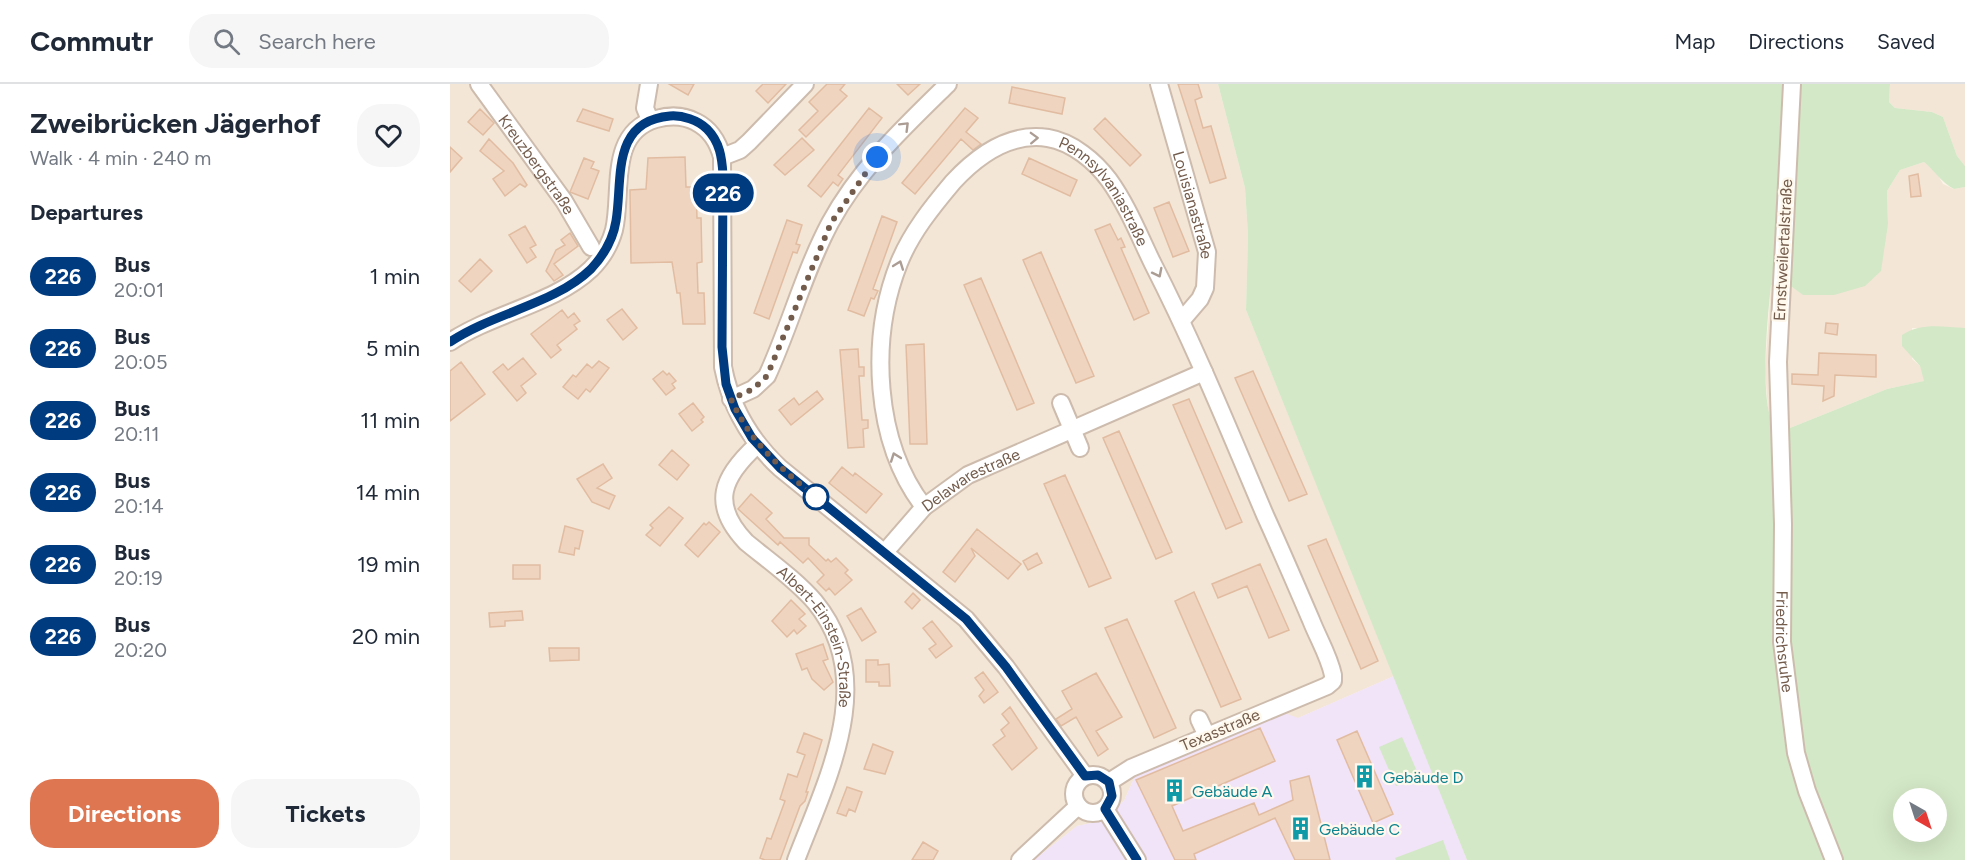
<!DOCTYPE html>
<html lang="en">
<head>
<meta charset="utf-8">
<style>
	body { margin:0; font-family:Figtree,sans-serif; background:#f6f6f7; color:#1f2937; height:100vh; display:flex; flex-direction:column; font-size:22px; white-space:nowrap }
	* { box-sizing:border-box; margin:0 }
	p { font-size:20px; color:#747a83 }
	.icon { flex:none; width:33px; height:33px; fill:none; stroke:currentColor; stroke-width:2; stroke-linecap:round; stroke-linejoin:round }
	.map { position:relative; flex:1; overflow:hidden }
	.sheet { display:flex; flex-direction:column; background:#fff; width:450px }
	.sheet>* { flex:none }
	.badge { padding:0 12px; border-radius:20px; font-size:21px; line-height:39px }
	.needle { width:39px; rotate:141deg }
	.buttons { position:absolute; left:1443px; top:704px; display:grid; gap:12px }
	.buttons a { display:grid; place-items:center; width:54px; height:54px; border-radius:50%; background:#fff; box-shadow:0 6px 24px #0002; font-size:30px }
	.you { position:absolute; width:30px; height:30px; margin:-15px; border:4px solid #fff; border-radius:50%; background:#1a73e8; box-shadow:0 0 0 9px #1a73e833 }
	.map>.badge { position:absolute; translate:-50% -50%; box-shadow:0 0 0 3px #fff }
	h2 { padding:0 30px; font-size:22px; line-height:54px }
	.round { display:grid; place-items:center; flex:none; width:63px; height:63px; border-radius:24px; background:#f6f6f7 }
	.overview { display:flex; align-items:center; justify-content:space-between; height:102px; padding:0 30px }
	h1 { font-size:28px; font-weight:700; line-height:45px }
	.action { display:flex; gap:12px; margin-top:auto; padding:12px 30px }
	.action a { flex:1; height:69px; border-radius:24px; background:#df7652; color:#fff; font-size:24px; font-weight:700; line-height:69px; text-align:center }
	.action a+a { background:#f6f6f7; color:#1f2937 }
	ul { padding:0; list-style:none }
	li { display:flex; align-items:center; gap:18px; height:72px; padding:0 30px }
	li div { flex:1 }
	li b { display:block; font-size:22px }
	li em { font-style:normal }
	li .badge { min-width:66px; font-weight:700; text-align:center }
	header { display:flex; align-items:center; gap:36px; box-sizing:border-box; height:84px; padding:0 30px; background:#fff; border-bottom:2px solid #e0e1e3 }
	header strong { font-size:28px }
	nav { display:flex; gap:33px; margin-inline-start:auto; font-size:21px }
	.search { width:420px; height:54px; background:#f6f6f7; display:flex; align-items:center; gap:15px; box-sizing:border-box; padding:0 21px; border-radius:24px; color:#747a83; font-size:22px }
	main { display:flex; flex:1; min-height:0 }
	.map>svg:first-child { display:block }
	.residential { fill:#f3e6d6 }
	.education { fill:#f1e3f8 }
	.green { fill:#d3e8c6; fill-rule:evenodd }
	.building { fill:#efd4c0; stroke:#e1bca1; stroke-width:1.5 }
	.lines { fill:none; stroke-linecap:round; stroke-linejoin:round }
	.minor-casing { stroke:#cdbcad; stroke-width:20 }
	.minor { stroke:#fff; stroke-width:16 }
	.oneway { stroke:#ac9d94 }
	.line-casing { stroke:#fff; stroke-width:14 }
	.line { stroke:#003b80; stroke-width:9 }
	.walk { stroke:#745c4c; stroke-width:6; stroke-dasharray:0 10.8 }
	.stop-dot { fill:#fff; stroke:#003b80; stroke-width:3 }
	.labels { text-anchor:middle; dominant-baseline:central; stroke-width:4.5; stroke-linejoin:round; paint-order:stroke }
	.street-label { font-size:16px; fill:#745c4c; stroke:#fef8ed }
	.culture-label { font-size:16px; fill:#0d838f; stroke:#fef8ed; text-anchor:start }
</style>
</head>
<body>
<header>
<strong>Commutr</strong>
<div class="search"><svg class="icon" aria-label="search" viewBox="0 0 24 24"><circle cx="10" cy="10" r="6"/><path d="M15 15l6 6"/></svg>Search here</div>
<nav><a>Map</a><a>Directions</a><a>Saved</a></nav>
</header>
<main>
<section class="sheet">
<div class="overview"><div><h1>Zweibrücken Jägerhof</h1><p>Walk · 4 min · 240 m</p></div><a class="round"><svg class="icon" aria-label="heart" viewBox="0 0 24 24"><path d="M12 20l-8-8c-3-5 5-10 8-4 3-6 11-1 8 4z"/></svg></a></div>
<h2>Departures</h2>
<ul>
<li><span class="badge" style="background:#003b80;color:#fff">226</span><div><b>Bus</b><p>20:01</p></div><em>1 min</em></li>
<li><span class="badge" style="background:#003b80;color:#fff">226</span><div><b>Bus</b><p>20:05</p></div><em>5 min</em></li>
<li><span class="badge" style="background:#003b80;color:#fff">226</span><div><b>Bus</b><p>20:11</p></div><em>11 min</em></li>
<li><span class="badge" style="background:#003b80;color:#fff">226</span><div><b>Bus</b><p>20:14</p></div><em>14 min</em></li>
<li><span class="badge" style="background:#003b80;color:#fff">226</span><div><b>Bus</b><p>20:19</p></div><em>19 min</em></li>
<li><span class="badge" style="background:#003b80;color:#fff">226</span><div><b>Bus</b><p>20:20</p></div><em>20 min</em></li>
</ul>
<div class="action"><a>Directions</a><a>Tickets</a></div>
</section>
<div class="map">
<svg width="1515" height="776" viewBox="0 0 1515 776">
	<rect width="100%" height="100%" fill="#fbf4e7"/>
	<path class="residential" d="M0 0H768L795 104 798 151 796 226 944 592 848 634 685 692 674 717 646 738 627 742 584 776H0Z
		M1440 0H1515V82L1507 72 1493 33 1482 28 1445 24 1439 18Z
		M1474 78 1486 88 1493 100 1504 105 1515 103V244H1462V275L1470 282 1475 297 1437 305 1340 344 1325 345 1319 338 1315 286 1321 201 1342 203 1354 211 1438 140 1437 107 1450 86Z"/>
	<path class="education" d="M944 592 1017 776H584L627 742 646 738 674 717 685 692 832 628 848 634Z"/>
	<path class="green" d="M768 0H1440L1439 18 1445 24 1482 28 1493 33 1507 72 1515 82V103L1504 105C1492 99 1485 87 1474 78L1450 86 1437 107 1438 140 1431 187 1415 202 1384 211H1353L1342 203 1321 201C1318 229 1308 326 1326 344H1340L1437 305 1474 297 1470 282 1452 262V251C1471 238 1493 243 1515 244V776H1017L796 226 798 151 795 104ZM1454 714H1486V747H1454Z
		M952 653 969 692 946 702 929 663Z
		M993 756 1000 776H946L945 774Z"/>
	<path class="building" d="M219 0H244L238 11Z
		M313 0H336L318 19 306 7Z
		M377 0H395L390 6 397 12 356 53 349 46 368 27 359 18Z
		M447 0H470L458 11Z
		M728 0H748L752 13 745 16 753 44 761 42 776 94 760 99Z
		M562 3 615 14 612 30 559 19Z
		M419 24 432 34 388 91 393 95 388 102 383 98 371 113 358 102Z
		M515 24 528 34 516 48 531 60 523 66 511 55 465 110 452 99Z
		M30 25 44 39 33 51 18 38Z
		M133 25 163 35 159 47 127 37Z
		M655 34 691 71 680 82 644 45Z
		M352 54 364 66 335 91 324 81Z
		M39 55 63 79 77 101 75 103 70 100 55 112 43 95 54 87 30 67Z
		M0 63 12 74 0 88Z
		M235 73 236 103H246L247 134H251L252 178 247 179 248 209H254L255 240H233L230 209H227L222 178 181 179 180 106 196 105 198 74Z
		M134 74 144 78 141 84 149 87 138 115 120 108Z
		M579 74 627 96 620 112 572 90Z
		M1468 90 1471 112 1461 113 1459 92Z
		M719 118 739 167 723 173 704 124Z
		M432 132 447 138 423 205 428 207 424 215 421 214 414 232 398 226Z
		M337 136 352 141 346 160 350 161 347 169 343 168 319 235 304 229Z
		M660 140 668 156 671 154 675 163 671 164 699 229 684 236 645 146Z
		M75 142 86 161 80 164 86 173 77 179 59 151Z
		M120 149 128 162 104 180 113 191 104 197 96 187 106 166 115 161 111 156Z
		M591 168 644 292 626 299 573 176Z
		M30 175 42 187 21 208 9 197Z
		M531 194 584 319 567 326 514 201Z
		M172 225 187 244 173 256 157 236Z
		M112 226 118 234 124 229 130 237 124 241 127 245 107 261 111 266 101 274 81 250Z
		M1376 239 1388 240 1387 251 1375 249Z
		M474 260 477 360H460L456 261Z
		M408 265 409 283H414V292H409L412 336H418V344L413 345 414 363 398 364 390 266Z
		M1369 269 1426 271V293L1385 291 1384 312 1373 317 1374 302 1342 300V290L1368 291Z
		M73 274 86 290 71 302 76 309 67 317 43 288 53 280 58 286Z
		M149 277 159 284 140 308 136 305 128 315 113 303 123 291 126 293 137 280 142 284Z
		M11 278 35 310 0 337V287Z
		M213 287 217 291 219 289 226 297 222 300 225 304 216 311 203 295Z
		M803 287 857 410 839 417 785 294Z
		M367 307 373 315 341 341 329 326 344 314 349 321Z
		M739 315 792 438 776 445 723 321Z
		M243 319 254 333 251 336 253 338 242 347 229 330Z
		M669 347 722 468 706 475 653 354Z
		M222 366 239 381 227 396 209 381Z
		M153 380 162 394 147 404 165 412 159 425 142 418 127 395Z
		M392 383 403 392 405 389 432 410 416 429 379 399Z
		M615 391 661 494 639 503 594 400Z
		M301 410 322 429 316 435 334 454H359V461L376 477 378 475 381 478 386 474 398 486 395 489 402 496 385 511 379 504 376 507 367 498 374 491 358 474 353 479 330 458 328 461 288 425Z
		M219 423 233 434 210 462 196 451 203 444 200 441Z
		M259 438 270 448 248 473 235 461 254 439 256 441Z
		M115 442 133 447 129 465 125 464 124 471 109 468Z
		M527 445 571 480 558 495 521 464 525 472 505 498 493 488Z
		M876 455 928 577 911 585 858 462Z
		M587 469 592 479 578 486 573 477Z
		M810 480 839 546 819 554 797 502 768 514 762 500Z
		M63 481H90V495H63Z
		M744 508 791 615 771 623 725 517Z
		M463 509 470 516 462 525 455 518Z
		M341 516 355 530 349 535 356 542 347 550 344 546 337 553 322 537Z
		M411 524 426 548 412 557 397 532Z
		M72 527 73 536 55 537V542L40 543 39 529Z
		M677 535 726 644 704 654 655 544Z
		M482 537 502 562 486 574 479 565 486 560 473 544Z
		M373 560 378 575 373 577 383 598 374 606 362 595 357 584 352 586 346 570Z
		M99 564H129V576L100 577Z
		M416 576H428V581L439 580 440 602H429V598H416Z
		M533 588 548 608 534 619 529 612 534 606 525 594Z
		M646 589 672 633 646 647 658 665 648 672 626 633 611 642 606 635 622 625 612 607Z
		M560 623 587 664 562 686 543 661 555 652 551 646 559 639 552 630Z
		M810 644 825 677 722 722 733 747 804 719 809 731 843 716 840 697 859 692 880 776H845L825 734 744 770 746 776H725L686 696Z
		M907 647 943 730 923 739 887 656Z
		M354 649 372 656 356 708H358L355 717 350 722 330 776H315L310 774 317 754 321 755 335 717 330 715 338 690 347 693 355 671 347 668Z
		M423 660 443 668 435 690 414 685Z
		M397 703 412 708 405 728 399 725 396 732 387 729Z
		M473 758 488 767 483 776H462Z"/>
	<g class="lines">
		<defs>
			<g id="minor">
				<path id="s1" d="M29 0 114 117 141 163"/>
				<path d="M199 0 195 24 200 36"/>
				<path id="s2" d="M709 0 757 168 755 204 750 215 732 236"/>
				<path id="s3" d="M1342 0 1328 278 1333 440 1332 558 1346 669 1357 707 1384 776"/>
				<path d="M272 73 290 66 299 58 355 0"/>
				<path d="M0 258C43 229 104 220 141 185 152 174 160 161 164 146 173 109 157 49 206 35 220 31 233 31 246 38 260 45 268 58 272 73L273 283C281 324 300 356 330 384L516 535 556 583 635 692"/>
				<path d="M281 315 303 305 317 292C340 242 354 188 380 139 409 85 454 43 498 0"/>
				<path d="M611 319 630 364"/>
				<path id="s4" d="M307 361C272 393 260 420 296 458 319 477 345 495 365 518 429 596 377 695 346 776"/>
				<path id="s5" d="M474 423C424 358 419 255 449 179 461 149 482 123 503 98 527 72 560 48 598 54 622 58 645 77 659 96 677 121 689 151 702 178 744 260 779 346 815 431 831 466 846 501 861 536 868 554 879 572 883 591V597L877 602 681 684 659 698"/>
				<path id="s6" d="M435 468 474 423 518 391 754 288"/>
				<path d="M749 635 757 652"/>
				<circle cx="643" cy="710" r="19"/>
				<path d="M655 725 687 776"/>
				<path d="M570 776 628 722"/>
			</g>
		</defs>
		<use href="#minor" class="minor-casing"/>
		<use href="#minor" class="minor"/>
	</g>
	<defs><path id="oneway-chevron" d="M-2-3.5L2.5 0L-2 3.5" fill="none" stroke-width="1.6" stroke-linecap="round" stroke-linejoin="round" transform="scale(1.5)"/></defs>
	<g class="oneway">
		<use href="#oneway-chevron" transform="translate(455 42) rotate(-45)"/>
		<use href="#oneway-chevron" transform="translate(584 54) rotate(-2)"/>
		<use href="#oneway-chevron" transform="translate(449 181) rotate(-70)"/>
		<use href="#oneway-chevron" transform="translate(708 189) rotate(63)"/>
		<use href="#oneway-chevron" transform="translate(445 373) rotate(-110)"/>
	</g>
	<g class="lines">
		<defs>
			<path id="line" d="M0 258C43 229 105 220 141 185 154 171 163 156 166 137 173 97 160 37 220 32 232 31 248 36 257 45 270 58 272 74 273 91L272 263 276 300 285 325 302 354 330 384 516 535 556 583 635 692 648 691 659 698 662 712 655 725 687 776"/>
		</defs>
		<use href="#line" class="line-casing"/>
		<use href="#line" class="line"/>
		<path class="walk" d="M366 413C330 384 300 358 281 315L303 305 317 292 381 139 427 73"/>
	</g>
	<defs>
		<symbol id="building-bare" viewBox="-9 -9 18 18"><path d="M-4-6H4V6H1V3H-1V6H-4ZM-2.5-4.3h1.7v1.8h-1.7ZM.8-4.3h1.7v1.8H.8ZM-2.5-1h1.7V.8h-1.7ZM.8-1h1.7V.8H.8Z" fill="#0f9aa8" stroke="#fef8ed" stroke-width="2.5" paint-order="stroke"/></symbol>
	</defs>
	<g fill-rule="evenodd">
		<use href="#building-bare" x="898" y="676" width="33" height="33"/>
		<use href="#building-bare" x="708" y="690" width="33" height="33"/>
		<use href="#building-bare" x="834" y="728" width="33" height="33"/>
	</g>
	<circle class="stop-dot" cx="366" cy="413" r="12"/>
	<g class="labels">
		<g class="street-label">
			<text stroke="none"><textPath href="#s1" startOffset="99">Kreuzbergstraße</textPath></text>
			<text stroke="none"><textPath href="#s5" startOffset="543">Pennsylvaniastraße</textPath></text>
			<text stroke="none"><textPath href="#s2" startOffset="126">Louisianastraße</textPath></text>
			<text transform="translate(1333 166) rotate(-87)">Ernstweilertalstraße</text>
			<text stroke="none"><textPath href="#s6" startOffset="114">Delawarestraße</textPath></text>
			<text stroke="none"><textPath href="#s4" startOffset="238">Albert-Einstein-Straße</textPath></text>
			<text stroke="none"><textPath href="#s3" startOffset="558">Friedrichsruhe</textPath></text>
			<text transform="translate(770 646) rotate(-23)">Texasstraße</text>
		</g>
		<g class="culture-label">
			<text x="933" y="693">Gebäude D</text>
			<text x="742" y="707">Gebäude A</text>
			<text x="869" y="745">Gebäude C</text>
		</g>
	</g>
</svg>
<div class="buttons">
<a><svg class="needle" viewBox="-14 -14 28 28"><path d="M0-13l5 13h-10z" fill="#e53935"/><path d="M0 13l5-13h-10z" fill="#747a83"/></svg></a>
</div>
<div class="you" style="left:427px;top:73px"></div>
<b class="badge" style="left:273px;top:109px;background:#003b80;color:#fff">226</b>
</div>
</main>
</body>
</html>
